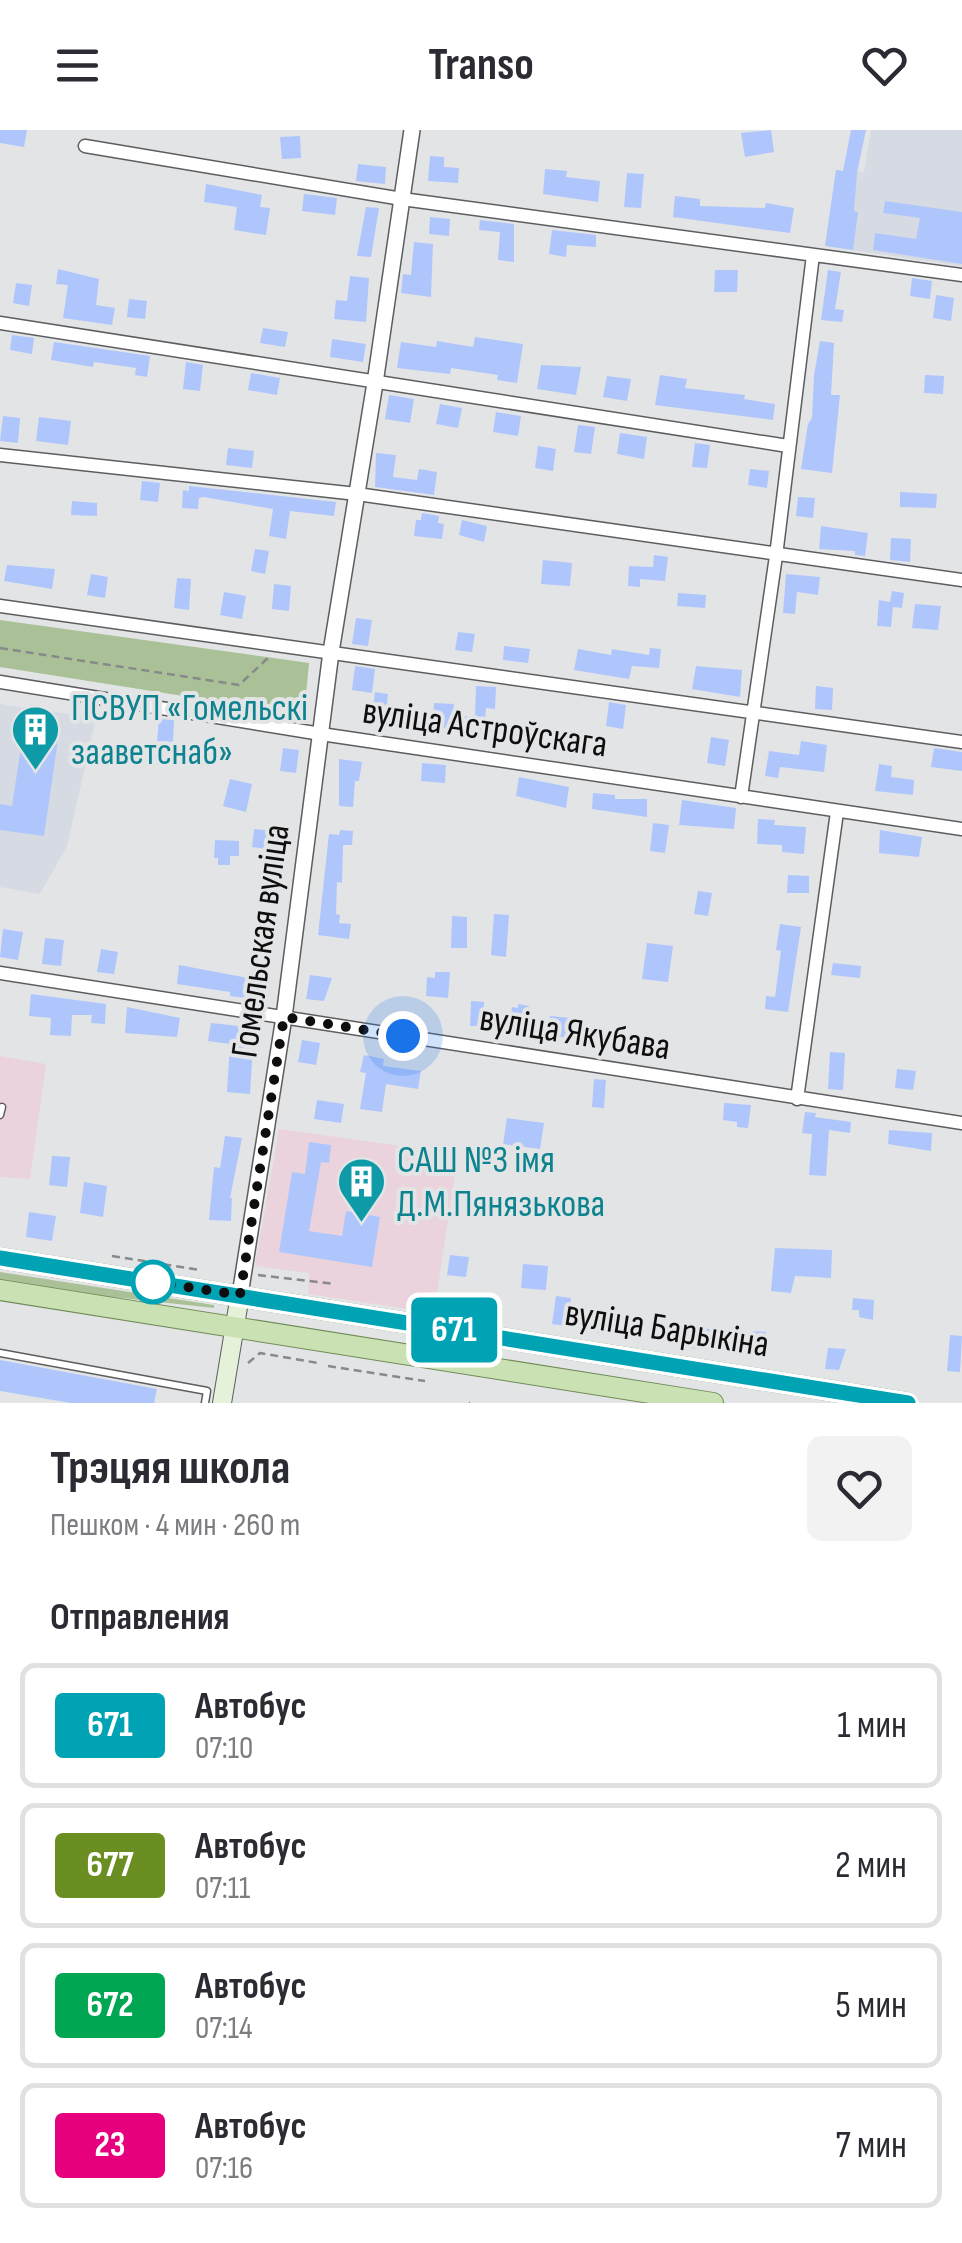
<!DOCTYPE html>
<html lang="ru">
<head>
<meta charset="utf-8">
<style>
	body { margin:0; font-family:"Sofia Sans Condensed",sans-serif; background:#f2f2f3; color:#2b2b33; height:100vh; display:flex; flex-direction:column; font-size:38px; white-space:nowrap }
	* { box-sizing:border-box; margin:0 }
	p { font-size:32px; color:#7c7c81 }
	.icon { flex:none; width:55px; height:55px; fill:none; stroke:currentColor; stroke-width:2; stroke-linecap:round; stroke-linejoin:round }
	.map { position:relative; height:1273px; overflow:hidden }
	.drawer { display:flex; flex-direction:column; background:#fff; flex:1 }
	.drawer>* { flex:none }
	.badge { padding:0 20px; border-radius:8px; font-size:35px; line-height:65px }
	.you { position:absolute; width:50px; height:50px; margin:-25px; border:8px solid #fff; border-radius:50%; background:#1a73e8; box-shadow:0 0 0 15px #1a73e833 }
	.map>.badge { position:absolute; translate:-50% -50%; box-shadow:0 0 0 5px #fff }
	h2 { padding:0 50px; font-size:38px; line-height:90px }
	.round { display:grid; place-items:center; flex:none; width:105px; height:105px; border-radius:15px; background:#f2f2f3 }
	.head { display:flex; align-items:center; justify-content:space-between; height:170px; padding:0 50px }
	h1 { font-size:48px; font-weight:700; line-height:75px }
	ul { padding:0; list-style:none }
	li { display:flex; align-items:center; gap:30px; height:125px; margin:0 20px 15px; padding:0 30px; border:5px solid #e1e1e2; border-radius:15px }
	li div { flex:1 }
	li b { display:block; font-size:38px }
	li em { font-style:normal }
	li .badge { min-width:110px; font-weight:700; text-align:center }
	header { display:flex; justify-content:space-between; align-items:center; height:130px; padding:0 50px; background:#fff; font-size:45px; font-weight:700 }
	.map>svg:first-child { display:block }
	.built { fill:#d6dae3 }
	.education { fill:#ebd3de }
	.green { fill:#aac198 }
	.building { fill:#afc6fc }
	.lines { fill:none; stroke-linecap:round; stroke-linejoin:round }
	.service-casing { stroke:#5c5d5f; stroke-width:9 }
	.minor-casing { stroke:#5c5d5f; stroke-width:15 }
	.tertiary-casing { stroke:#5c5d5f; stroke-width:18 }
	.secondary-casing { stroke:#5c5d5f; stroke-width:20 }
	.primary-casing { stroke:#718b58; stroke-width:22 }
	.path { stroke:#88898a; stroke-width:2.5; stroke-dasharray:8 5; stroke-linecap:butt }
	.service { stroke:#fff; stroke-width:6 }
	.minor { stroke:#fff; stroke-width:12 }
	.tertiary { stroke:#fff; stroke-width:15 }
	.secondary { stroke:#e5f1d9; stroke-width:18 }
	.primary { stroke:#cae2b3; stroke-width:20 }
	.line-casing { stroke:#fff; stroke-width:22 }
	.line { stroke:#00a3b4; stroke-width:15 }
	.walk { stroke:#0e0e0f; stroke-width:10; stroke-dasharray:0 18 }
	.stop-dot { fill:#fff; stroke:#00a3b4; stroke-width:5 }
	.labels { text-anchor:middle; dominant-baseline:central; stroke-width:8; stroke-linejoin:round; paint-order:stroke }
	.culture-label { font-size:38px; fill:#0d838f; stroke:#e3e4e6; text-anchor:start }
	.street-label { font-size:38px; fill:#0e0e0f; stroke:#e3e4e6 }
</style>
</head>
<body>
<header><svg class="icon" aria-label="menu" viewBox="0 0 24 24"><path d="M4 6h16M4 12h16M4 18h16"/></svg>Transo<svg class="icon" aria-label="heart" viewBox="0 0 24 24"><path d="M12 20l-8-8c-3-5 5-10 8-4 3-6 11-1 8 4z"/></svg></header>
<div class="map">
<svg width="962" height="1273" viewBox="0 0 962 1273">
	<rect width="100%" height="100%" fill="#e3e4e6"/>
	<path class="built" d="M871 0H962V136L825 116 836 40 864 42Z
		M0 574 96 588 67 716 40 764 0 757Z"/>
	<path class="education" d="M0 926 46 934 30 1049 0 1047Z
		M279 999 458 1024 434 1183 308 1164 309 1143 255 1136Z"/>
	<path class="green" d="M0 490 309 533 304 585 0 537Z
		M0 1142 214 1175V1178L104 1166 0 1150Z"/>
	<path class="building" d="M0 0H27L24 17 0 13Z
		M771 0 774 22 745 27 741 3Z
		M851 0H866L857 43 854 81 858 82 853 120 825 116 836 40 843 41Z
		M300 6 301 28 282 29 280 7Z
		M430 26 444 27V37L459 38 458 53 428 51Z
		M358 34 386 37 385 54 356 51Z
		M545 39 567 41 566 47 600 51 598 72 543 64Z
		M627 43 644 44 641 78 624 77Z
		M206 54 262 65 260 77 270 78 266 105 234 100 237 77 204 72Z
		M304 64 337 68 335 85 302 81Z
		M675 66 700 69V76L765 78 766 73 794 78 790 103 673 87Z
		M885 71 962 82V134L873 120 875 103 916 109 920 88 883 83Z
		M366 77 379 78 371 127 357 126Z
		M430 87 450 89 449 106 429 104Z
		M480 90 514 94V132L498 130 500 102 479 100Z
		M552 100 596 105V117L567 115 566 127 549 124Z
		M414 112 433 114 431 167 401 163 403 144 411 145Z
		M58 139 99 149 96 175 115 178 112 195 63 188 68 155 56 154Z
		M715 140H738L737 162H714Z
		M828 140 841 142 835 179 844 180 842 192 821 190Z
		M350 146 369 148 366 192 334 189 336 170 347 171Z
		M912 148 932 151 930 169 910 166Z
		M16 153 32 155 29 176 13 173Z
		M936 165 954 168 951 191 933 188Z
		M129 169 147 171 145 189 127 187Z
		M263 198 288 202 285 217 260 213Z
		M12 205 34 208 32 224 10 220Z
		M475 207 523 214 517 253 497 250 498 245 451 238 450 244 397 238 401 212 436 217 437 211 473 217Z
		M332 209 366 214 363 232 330 227Z
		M820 211 834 213 831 265H840L832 343 801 339 808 294 812 288 814 245Z
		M54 212 150 226 147 247 135 245 136 238 94 232 93 237 51 230Z
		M186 232 203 235 200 261 183 259Z
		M541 235 581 237 576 265 537 259Z
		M251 243 280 248 277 265 248 260Z
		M660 245 687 249 685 258 745 265 744 269 775 274 773 290 655 275Z
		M925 245 944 246 943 264 924 263Z
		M607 246 631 249 627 271 603 267Z
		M389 265 414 269 410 293 385 289Z
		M440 274 462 278 458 298 436 294Z
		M496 282 521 286 518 306 493 302Z
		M3 286 20 288 18 313 0 311Z
		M39 287 71 291 68 315 36 311Z
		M578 295 595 297 591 324 574 322Z
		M620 303 647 307 644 329 617 324Z
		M695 313 710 315 707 338 692 337Z
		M538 316 556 319 553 341 535 338Z
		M228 318 254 321 252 338 226 335Z
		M376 323 396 325 393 347 417 350 419 339 437 342 434 365 375 357Z
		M750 339 769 341 767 358 748 355Z
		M142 351 160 353 158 372 140 370Z
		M189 356 336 372 334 386 290 381 286 409 269 406 273 379 203 367 199 368 198 379 182 378 183 360 189 361Z
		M900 362 937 364 936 378 900 377Z
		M798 367 815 368 813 388 796 386Z
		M72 371 97 373V386L71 385Z
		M422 383 439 386 438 393 444 394 442 409 414 406 416 390H421Z
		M462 390 487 396 484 412 459 405Z
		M821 396 868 403 865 426 855 425V421L819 419Z
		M891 408 911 409 910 432 890 430Z
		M255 419 269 421 265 444 251 441Z
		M654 425 668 427 665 451 640 449V457L628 456 629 436 653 437Z
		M543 430 572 433 570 456 541 454Z
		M7 435 55 439 52 459 4 451Z
		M91 444 108 447 105 468 87 465Z
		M786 444 820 447 818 465 797 462 795 484 783 483Z
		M177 448 191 449 189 480 174 478Z
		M274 454 291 456 289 481 272 479Z
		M892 461 904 463 902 478 893 477 891 497 877 496 879 470 890 472Z
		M224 462 246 466 242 489 220 485Z
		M678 463 706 465 705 478 677 476Z
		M915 474 941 476 938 500 912 498Z
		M356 488 372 490 368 516 352 514Z
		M458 502 475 504 472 522 455 520Z
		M504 516 530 519 528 533 503 530Z
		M650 518 661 519 659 538 632 536 629 549 574 540 578 519 611 525 612 519 649 525Z
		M355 536 375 539 372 563 352 560Z
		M696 536 742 540 740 567 692 559Z
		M476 556 496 557 495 579 486 578 484 604 470 603V599L433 598 434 573 454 574 453 585 475 587Z
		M816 556 833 558 832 580 815 579Z
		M375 562 388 564 385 591 372 589Z
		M609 572 626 575 623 599 606 596Z
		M159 589 174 590 173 612 157 611Z
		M571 600 590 603 587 622 567 619Z
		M23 604 58 610 44 706 0 700V674L12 676Z
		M711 607 729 610 725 636 707 633Z
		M801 611 827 615 824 642 780 637 778 648 765 646 769 621 799 625Z
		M283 618 299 620 296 643 280 641Z
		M934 618 962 622V641L931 637Z
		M339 629 362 632 359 651H355L353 677 339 676Z
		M422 633 446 635 445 653 421 651Z
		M879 634 892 636 891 647 914 650 913 665 875 661Z
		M519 647 569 657 566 678 516 666Z
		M230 649 252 654 246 682 223 676Z
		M593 663 615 665V669H647V687L592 679Z
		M682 670 736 678 734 699 679 695Z
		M758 689 775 690 774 695 806 697 804 724 782 722V715L757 714Z
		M653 693 669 695 665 723 650 721Z
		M254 699 286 702 285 721 252 717Z
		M340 700 353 701 352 715H343L342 753 337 752 336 784 340 785 339 793 351 794 349 809 318 805 329 704 339 705Z
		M880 700 922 707 919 727 879 723Z
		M215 710 239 711V726H230V735H218V728H214Z
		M788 745 809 746V763H787Z
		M698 761 712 763 708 786 694 784Z
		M494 784 509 785 506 827 491 825Z
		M452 786 467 787V818H451Z
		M780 794 801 797 788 882 765 879 766 866 775 867 781 821 776 820Z
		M3 799 23 802 18 830 0 827Z
		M253 805 273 807 271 824 251 822Z
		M45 808 64 810 61 836 42 834Z
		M647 813 673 816 668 852 642 849Z
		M101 819 118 822 114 844 97 842Z
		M833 833 861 836 860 848 831 845Z
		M179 835 248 848 246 868 230 866V862L177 854Z
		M435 842H450L448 868 426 866 427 847 435 848Z
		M310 845 332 848 324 871 306 869Z
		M31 864 106 874 105 894 91 893 92 885H72L71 906 50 905 51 888 29 886Z
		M471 871 484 872 483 896H470Z
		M518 874 529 876 525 901 509 898 512 877 518 878Z
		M127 877 180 888 177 907 125 903Z
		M550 886 582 889 580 909 548 906Z
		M211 893 259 898 258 916 253 915 250 964 227 962 230 914 208 911Z
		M302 910 320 913 316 935 298 932Z
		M830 922 845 923 843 960 828 959Z
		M364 925 384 929 383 936 421 941 418 959 386 954 382 982 360 979 366 943 360 942Z
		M897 939 916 941 913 960 895 958Z
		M594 949 606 950 604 978 592 977Z
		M317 970 344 974 341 993 314 989Z
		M724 973 751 975 748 998 737 997V992L723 990Z
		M805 982 816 983 815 987 851 992 850 1003 829 1000 826 1046 809 1045 812 1004 802 1003Z
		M507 988 544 993 540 1019 503 1014Z
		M889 1000 932 1003 931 1021 888 1014Z
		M225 1006 242 1008 230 1068H232L231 1091 209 1090 214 1037 220 1038Z
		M309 1012 331 1015 329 1033 321 1032 309 1101 342 1106 346 1081 380 1087 372 1137 279 1122 292 1042 305 1044Z
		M52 1026 70 1027 67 1057 49 1055Z
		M84 1052 107 1056 103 1087 80 1083Z
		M29 1082 56 1086 52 1111 26 1107Z
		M775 1118 832 1120 831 1148 795 1146 791 1163 771 1161Z
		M450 1125 469 1127 466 1147 447 1145Z
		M523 1134 548 1136 546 1160 521 1158Z
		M556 1166 571 1168 567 1196 552 1194Z
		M853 1168 874 1170 873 1190 859 1187V1180H852Z
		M599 1183 644 1185 642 1209 597 1203Z
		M682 1195 722 1201 720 1221 680 1217Z
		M752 1201 766 1202 765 1225 750 1224Z
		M950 1205 962 1206 960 1242 947 1241Z
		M828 1218 846 1219 839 1240 825 1239Z
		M0 1230 157 1259 154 1273H71L0 1261Z"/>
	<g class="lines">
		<defs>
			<path id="service" d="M0 985 2 977
				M0 1223 207 1261 205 1273"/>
			<path id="minor" d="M85 16 402 69 962 145
				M0 193 788 316
				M0 325 357 364 962 450
				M0 476 962 612
				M0 552 321 604 962 699
				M741 667 776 426 813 125
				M0 843 962 993
				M797 969 837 682"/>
			<path id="tertiary" d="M240 1165 284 887 331 522 375 253 412 0"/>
			<path id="secondary" d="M222 1273 240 1165"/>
			<path id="primary" d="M0 1128 908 1273
				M0 1160 713 1273"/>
		</defs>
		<use href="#service" class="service-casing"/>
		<use href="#minor" class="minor-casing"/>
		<use href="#tertiary" class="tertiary-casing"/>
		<use href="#secondary" class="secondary-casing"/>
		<use href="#primary" class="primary-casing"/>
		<path class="path" d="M0 518 239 555 269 527
			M112 1126 200 1140
			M258 1145 335 1154
			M248 1233 260 1223 318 1233
			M328 1236 425 1251
			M469 1273H470"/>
		<use href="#service" class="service"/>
		<use href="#minor" class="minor"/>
		<use href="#tertiary" class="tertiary"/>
		<use href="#secondary" class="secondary"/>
		<use href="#primary" class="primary"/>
	</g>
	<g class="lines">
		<defs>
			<path id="line" d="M0 1128 908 1273"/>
		</defs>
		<use href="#line" class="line-casing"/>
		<use href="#line" class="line"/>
		<path class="walk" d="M153 1152 240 1165 284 887 403 906"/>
	</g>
	<defs>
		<symbol id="building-pin" viewBox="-11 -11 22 30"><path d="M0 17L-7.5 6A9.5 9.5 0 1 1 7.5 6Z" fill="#0f9aa8" stroke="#e3e4e6"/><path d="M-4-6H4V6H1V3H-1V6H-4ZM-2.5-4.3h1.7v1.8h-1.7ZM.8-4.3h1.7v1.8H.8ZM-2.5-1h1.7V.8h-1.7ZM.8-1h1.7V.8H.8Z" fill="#fff"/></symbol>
	</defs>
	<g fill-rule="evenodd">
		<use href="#building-pin" x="8" y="572" width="55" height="75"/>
		<use href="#building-pin" x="334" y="1024" width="55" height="75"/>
	</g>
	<circle class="stop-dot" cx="153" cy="1152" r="20"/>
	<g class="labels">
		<g class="culture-label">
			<text x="71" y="578">ПСВУП «Гомельскі<tspan x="71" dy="44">зааветснаб»</tspan></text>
			<text x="397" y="1030">САШ №3 імя<tspan x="397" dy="44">Д.М.Пянязькова</tspan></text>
		</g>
		<g class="street-label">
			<text transform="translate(485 598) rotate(8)">вуліца Астроўскага</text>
			<text transform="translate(261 811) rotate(-82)">Гомельская вуліца</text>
			<text transform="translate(575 903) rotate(9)">вуліца Якубава</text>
			<text transform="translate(667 1199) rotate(9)">вуліца Барыкіна</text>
		</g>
	</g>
</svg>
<div class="you" style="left:403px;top:906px"></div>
<b class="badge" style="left:454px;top:1200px;background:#00a3b4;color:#fff">671</b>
</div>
<section class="drawer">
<div class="head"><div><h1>Трэцяя школа</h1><p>Пешком · 4 мин · 260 m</p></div><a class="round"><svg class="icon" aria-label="heart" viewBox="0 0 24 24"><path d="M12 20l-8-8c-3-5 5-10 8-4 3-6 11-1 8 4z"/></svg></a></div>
<h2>Отправления</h2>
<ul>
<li><span class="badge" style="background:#00a3b4;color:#fff">671</span><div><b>Автобус</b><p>07:10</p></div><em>1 мин</em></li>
<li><span class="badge" style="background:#6b8e23;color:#fff">677</span><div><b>Автобус</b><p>07:11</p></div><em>2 мин</em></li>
<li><span class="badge" style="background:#00a651;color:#fff">672</span><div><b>Автобус</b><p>07:14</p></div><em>5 мин</em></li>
<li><span class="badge" style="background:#e6007e;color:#fff">23</span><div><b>Автобус</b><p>07:16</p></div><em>7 мин</em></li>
</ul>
</section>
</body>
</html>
